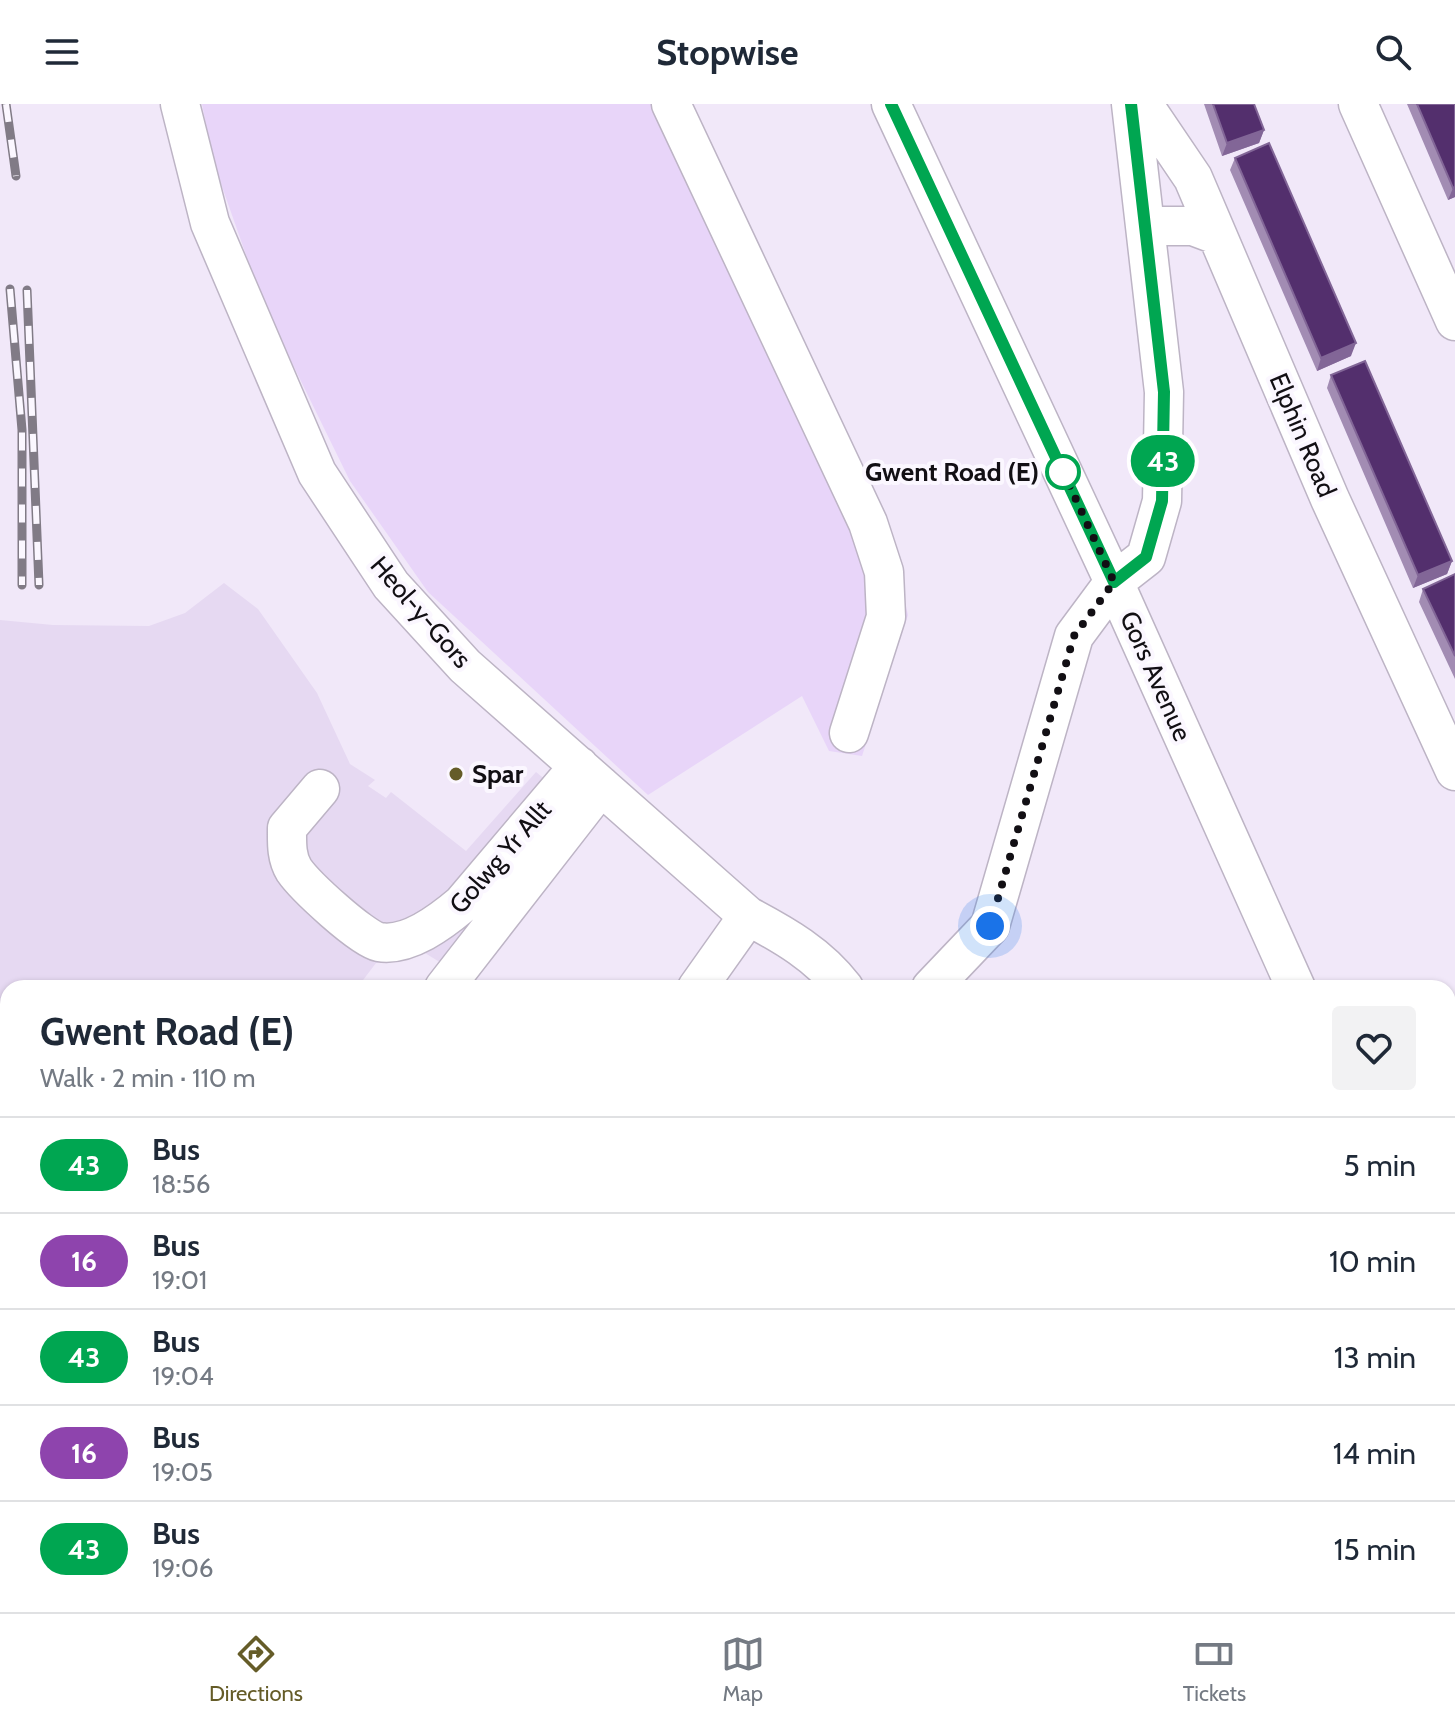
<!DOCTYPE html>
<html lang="en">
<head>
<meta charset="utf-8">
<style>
	body { margin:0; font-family:Cabin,sans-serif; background:#f2f2f3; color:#1f2937; height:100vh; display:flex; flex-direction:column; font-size:30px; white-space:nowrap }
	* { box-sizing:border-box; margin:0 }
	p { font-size:26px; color:#747a83 }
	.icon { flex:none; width:44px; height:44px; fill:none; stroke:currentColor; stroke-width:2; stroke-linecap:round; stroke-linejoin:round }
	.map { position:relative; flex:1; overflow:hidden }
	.details { position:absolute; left:0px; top:876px; width:1456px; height:632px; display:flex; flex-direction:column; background:#fff; border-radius:24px 24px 0 0; box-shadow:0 2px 6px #0004 }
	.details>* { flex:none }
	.badge { padding:0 16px; border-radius:26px; font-size:28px; line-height:52px }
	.you { position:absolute; width:40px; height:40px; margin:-20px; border:6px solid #fff; border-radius:50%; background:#1a73e8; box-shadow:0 0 0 12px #1a73e833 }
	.map>.badge { position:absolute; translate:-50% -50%; box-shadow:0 0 0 4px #fff }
	.round { display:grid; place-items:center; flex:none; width:84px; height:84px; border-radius:8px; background:#f2f2f3 }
	.head { display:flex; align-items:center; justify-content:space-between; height:136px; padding:0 40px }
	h1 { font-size:38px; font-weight:800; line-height:60px }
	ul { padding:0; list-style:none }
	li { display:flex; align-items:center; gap:24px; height:96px; padding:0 40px; border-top:2px solid #e0e1e3 }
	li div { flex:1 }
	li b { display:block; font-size:30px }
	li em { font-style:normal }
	li .badge { min-width:88px; font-weight:700; text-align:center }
	header { display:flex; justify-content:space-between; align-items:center; height:104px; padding:0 40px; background:#fff; font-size:36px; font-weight:800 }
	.tabs { display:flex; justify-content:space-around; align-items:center; height:112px; border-top:2px solid #e0e1e3; background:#fff; font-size:22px; color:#747a83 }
	.tabs a { display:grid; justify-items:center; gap:4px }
	.tabs .active { color:#655c28 }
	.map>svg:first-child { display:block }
	.built { fill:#e6d9f2 }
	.green { fill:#e8d5f9 }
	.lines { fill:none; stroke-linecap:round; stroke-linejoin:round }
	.minor-casing { stroke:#bdb4c5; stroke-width:41 }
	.minor { stroke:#fff; stroke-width:38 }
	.rail-casing { stroke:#817b86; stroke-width:9 }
	.rail { stroke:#fbf7ff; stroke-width:6; stroke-dasharray:18; stroke-linecap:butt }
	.wall { fill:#a28cb3 }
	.shaded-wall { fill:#826697 }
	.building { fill:#532f6d; stroke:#826697; stroke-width:2 }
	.line-casing { stroke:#fff; stroke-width:18 }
	.line { stroke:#00a651; stroke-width:12 }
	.walk { stroke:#120f14; stroke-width:8; stroke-dasharray:0 14.4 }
	.stop-dot { fill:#fff; stroke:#00a651; stroke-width:4 }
	.poi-dot { fill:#655c28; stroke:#fbf7ff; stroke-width:3 }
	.labels { text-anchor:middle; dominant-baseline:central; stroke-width:8; stroke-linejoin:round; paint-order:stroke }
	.street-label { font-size:26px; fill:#120f14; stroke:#fbf7ff }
	.stop-label { font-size:26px; font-weight:bold; fill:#120f14; stroke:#fbf7ff; text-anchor:end }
	.poi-label { font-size:26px; font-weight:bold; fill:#120f14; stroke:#fbf7ff; text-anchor:start }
</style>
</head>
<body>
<header><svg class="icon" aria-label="menu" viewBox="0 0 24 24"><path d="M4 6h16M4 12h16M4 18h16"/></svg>Stopwise<svg class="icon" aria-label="search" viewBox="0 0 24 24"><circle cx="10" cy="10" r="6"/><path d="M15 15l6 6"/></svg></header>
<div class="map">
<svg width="1455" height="1508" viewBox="0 0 1455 1508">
	<rect width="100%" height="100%" fill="#f1e8f9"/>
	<path class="built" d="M224 479 258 505 317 589 350 660 375 676 368 682 386 694 391 688 466 747 536 668 574 699 451 865 425 849 376 859 357 884H8V1500H1190L1197 1508H0V516L53 521 149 522 185 509Z"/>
	<path class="green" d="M202 0H689L887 425 908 511 862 652 829 647 802 592 648 691 428 488 350 377 264 202 213 57Z
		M1448 1065 1455 1074V1165L1448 1149Z"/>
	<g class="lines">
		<defs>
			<path id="minor" d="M180 0 210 119 317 369 391 481 465 562 748 812C784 831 819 851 844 884
				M671 0 868 419 884 468 886 513 849 629
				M891 0 1114 478 1296 884
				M1143 0 1193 74 1330 395 1455 667
				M1358 0 1455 217
				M1146 122H1193L1217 131
				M320 685 287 724C287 738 286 753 294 766 305 782 361 834 379 838 408 843 442 817 462 800L579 662
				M444 884 601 682
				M697 884 748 812
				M931 884 990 822 1074 532 1114 478 1146 453 1162 397 1164 288 1131 0
				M1448 1225 1455 1242
				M1242 1500 1249 1508
				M169 1508 173 1500
				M289 1508 294 1500
				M711 1508 719 1500"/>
		</defs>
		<use href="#minor" class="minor-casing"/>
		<use href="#minor" class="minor"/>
		<defs>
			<path id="rail" d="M6 0 16 72
				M10 185 22 326V481
				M27 186 39 481"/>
		</defs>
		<use href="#rail" class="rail-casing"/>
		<use href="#rail" class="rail"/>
	</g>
	<path class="wall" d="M1204 0H1254L1264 26 1259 39 1222 52Z
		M1407 0H1455V93L1448 96Z
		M1235 54 1351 252 1317 267 1230 66Z
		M1331 271 1452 457 1447 470 1413 484 1327 284Z
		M1455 470V575L1419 498 1423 485Z"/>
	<path class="shaded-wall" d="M1264 26 1259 39 1222 52 1227 39Z
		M1455 83V93L1448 96 1453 84Z
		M1356 239 1351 252 1317 267 1321 254Z
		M1452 457 1447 470 1413 484 1418 471Z"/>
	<path class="building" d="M1213 0H1254L1264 26 1227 39Z
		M1417 0H1455V83L1453 84Z
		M1269 39 1356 239 1321 254 1235 54Z
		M1365 257 1452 457 1418 471 1331 271Z
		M1455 470V552L1423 485Z"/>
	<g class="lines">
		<defs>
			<path id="line" d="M891 0 1114 478 1146 453 1162 397 1164 288 1131 0"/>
		</defs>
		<use href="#line" class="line-casing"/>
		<use href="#line" class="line"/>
		<path class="walk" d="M990 822 1074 532 1114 478 1062 365 1063 368"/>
	</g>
	<circle class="stop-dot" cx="1063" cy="368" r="16"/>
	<circle class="poi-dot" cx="456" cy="670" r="8"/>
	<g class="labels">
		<g class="street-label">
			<text transform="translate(1303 331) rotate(67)">Elphin Road</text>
			<text transform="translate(421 508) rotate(49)">Heol-y-Gors</text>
			<text transform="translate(1156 572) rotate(66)">Gors Avenue</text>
			<text transform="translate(500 753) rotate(-49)">Golwg Yr Allt</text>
		</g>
		<g class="stop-label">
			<text x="1039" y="368">Gwent Road (E)</text>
		</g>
		<g class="poi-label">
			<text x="472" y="670">Spar</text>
		</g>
	</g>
</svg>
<div class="you" style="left:990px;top:822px"></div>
<b class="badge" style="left:1163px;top:357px;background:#00a651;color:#fff">43</b>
<section class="details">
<div class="head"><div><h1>Gwent Road (E)</h1><p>Walk · 2 min · 110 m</p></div><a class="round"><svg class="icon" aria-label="heart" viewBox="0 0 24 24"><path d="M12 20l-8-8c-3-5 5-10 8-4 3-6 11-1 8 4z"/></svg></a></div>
<ul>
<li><span class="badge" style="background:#00a651;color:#fff">43</span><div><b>Bus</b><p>18:56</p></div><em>5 min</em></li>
<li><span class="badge" style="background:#8e44ad;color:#fff">16</span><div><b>Bus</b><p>19:01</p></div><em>10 min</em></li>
<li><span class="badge" style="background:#00a651;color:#fff">43</span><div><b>Bus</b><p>19:04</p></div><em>13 min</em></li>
<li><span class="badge" style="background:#8e44ad;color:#fff">16</span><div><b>Bus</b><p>19:05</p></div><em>14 min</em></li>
<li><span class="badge" style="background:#00a651;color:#fff">43</span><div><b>Bus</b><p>19:06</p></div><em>15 min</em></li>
</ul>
</section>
</div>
<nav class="tabs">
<a class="active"><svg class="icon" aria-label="directions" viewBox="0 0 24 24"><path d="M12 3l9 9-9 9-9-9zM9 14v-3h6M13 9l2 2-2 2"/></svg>Directions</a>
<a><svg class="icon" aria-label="map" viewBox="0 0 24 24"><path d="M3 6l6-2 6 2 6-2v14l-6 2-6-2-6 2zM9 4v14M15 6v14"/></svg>Map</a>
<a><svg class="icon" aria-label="tickets" viewBox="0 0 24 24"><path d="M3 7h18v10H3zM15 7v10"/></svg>Tickets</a>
</nav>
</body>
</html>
